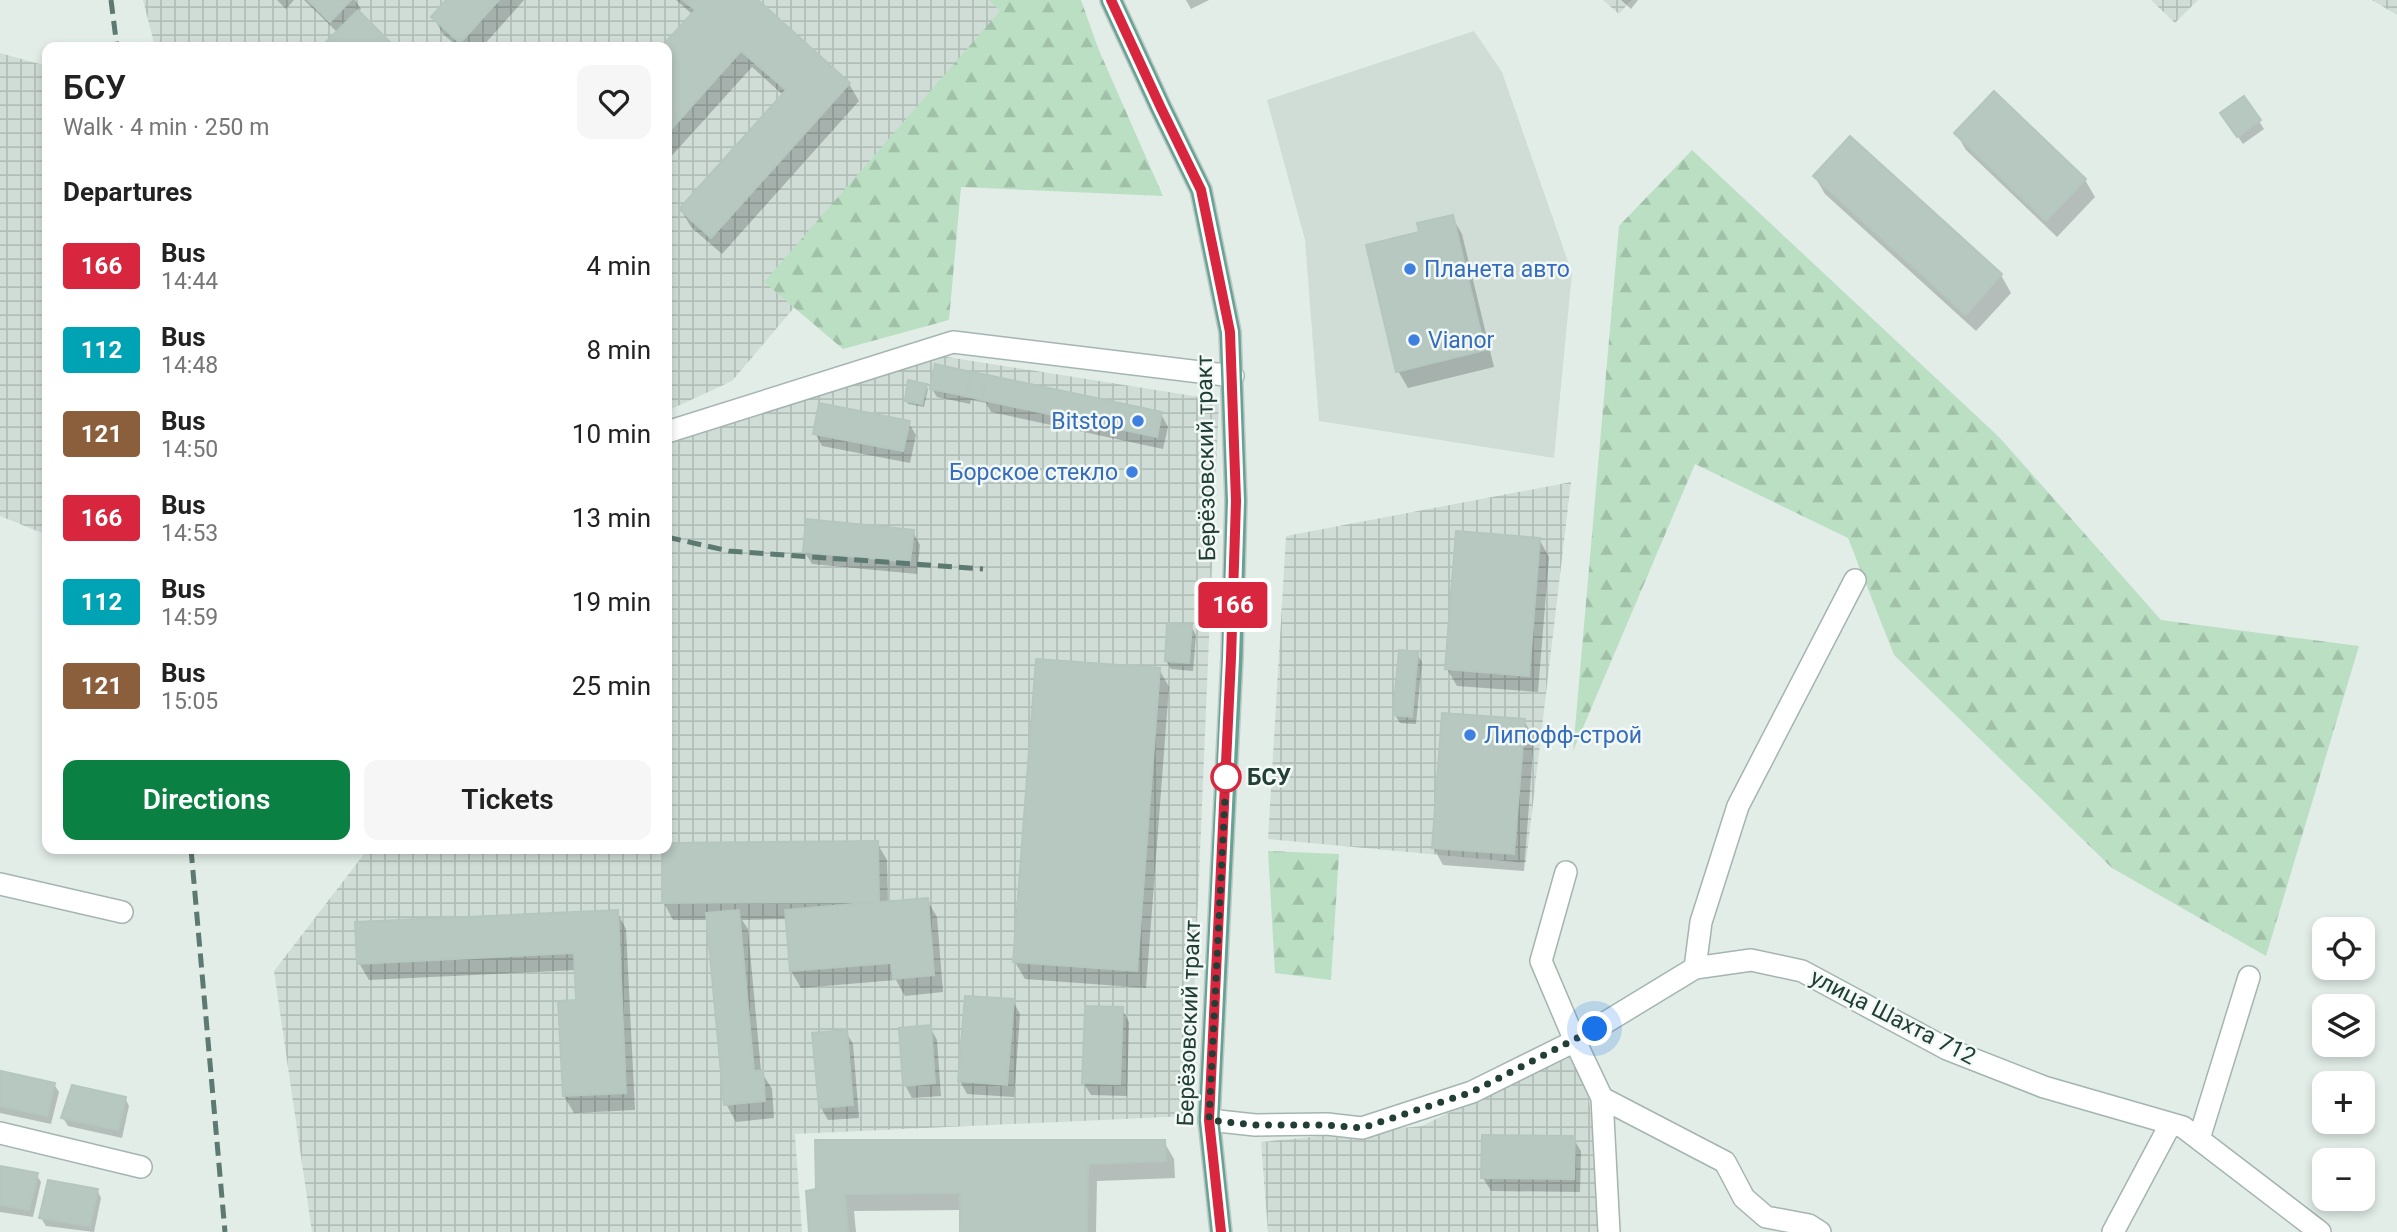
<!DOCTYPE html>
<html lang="en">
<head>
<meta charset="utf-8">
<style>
	body { margin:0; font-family:Roboto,sans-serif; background:#f6f6f6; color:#222; height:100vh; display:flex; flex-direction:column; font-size:26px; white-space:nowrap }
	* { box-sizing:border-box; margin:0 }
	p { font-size:23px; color:#767676 }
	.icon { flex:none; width:38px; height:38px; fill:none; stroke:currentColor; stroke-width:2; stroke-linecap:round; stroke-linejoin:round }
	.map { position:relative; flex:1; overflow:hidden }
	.drawer { position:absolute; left:42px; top:42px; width:630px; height:812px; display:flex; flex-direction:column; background:#fff; border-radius:14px; box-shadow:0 4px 10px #0003 }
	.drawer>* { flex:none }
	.badge { padding:0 14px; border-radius:5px; font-size:24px; line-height:46px }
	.buttons { position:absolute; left:2312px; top:917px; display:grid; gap:14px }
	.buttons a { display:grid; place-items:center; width:63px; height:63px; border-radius:14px; background:#fff; box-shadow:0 4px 10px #0003; font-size:35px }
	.you { position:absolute; width:35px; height:35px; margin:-18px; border:5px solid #fff; border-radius:50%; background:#1a73e8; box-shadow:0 0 0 10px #1a73e833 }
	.map>.badge { position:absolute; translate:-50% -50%; box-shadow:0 0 0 4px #fff }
	h2 { padding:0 21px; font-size:26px; line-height:63px }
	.round { display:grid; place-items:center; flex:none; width:74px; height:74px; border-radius:14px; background:#f6f6f6 }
	.summary { display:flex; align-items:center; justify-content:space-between; height:119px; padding:0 21px }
	h1 { font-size:33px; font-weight:600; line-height:52px }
	.action { display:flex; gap:14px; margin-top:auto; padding:14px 21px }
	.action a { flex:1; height:80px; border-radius:14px; background:#0b8043; color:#fff; font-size:28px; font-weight:600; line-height:80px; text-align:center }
	.action a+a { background:#f6f6f6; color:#222 }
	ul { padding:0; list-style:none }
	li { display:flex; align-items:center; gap:21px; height:84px; padding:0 21px }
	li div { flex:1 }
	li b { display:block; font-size:26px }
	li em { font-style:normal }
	li .badge { min-width:77px; font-weight:700; text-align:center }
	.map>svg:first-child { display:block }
	.built { fill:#d0ddd7 }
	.industrial { fill:url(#industrial-grid) }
	.forest { fill:url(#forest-firs) }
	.shadow { fill:#0003 }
	.building { fill:#b7c8c1; stroke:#b4c7bf; stroke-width:2 }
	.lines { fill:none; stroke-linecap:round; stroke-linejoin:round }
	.street-casing { stroke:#a4b5af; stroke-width:24 }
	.primary-casing { stroke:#c1c9c7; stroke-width:24 }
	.street { stroke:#fff; stroke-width:21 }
	.primary { stroke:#65a493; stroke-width:21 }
	.rail { stroke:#5c7a72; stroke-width:5; stroke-dasharray:14 7; stroke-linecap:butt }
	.line-casing { stroke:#fff; stroke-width:16 }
	.line { stroke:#d7263d; stroke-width:10 }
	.walk { stroke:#213f36; stroke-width:7; stroke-dasharray:0 12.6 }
	.shop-dot { fill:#3f7fe0; stroke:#f3f9f6; stroke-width:2.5 }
	.stop-dot { fill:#fff; stroke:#d7263d; stroke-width:3.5 }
	.labels { text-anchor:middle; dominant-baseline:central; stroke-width:5; stroke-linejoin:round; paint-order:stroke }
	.shop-label { font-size:23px; fill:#366cbe; stroke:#f3f9f6; text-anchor:start }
	.street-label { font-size:23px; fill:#213f36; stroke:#f3f9f6 }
	.stop-label { font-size:23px; font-weight:bold; fill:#213f36; stroke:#f3f9f6; text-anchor:start }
</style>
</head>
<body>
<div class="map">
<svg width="2397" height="1232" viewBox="0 0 2397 1232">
	<defs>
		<pattern id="industrial-grid" width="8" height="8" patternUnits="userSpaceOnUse" patternTransform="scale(1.75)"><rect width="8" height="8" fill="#d0ddd7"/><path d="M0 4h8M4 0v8" fill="none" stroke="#b2bfb9"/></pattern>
		<pattern id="forest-firs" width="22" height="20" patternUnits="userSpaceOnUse" patternTransform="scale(1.75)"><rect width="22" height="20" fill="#badfc3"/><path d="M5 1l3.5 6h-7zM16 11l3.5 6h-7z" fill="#a0c0a8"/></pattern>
	</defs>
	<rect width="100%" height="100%" fill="#e2ede8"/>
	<path class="built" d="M1474 31 1502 72 1572 273 1554 458 1319 421 1305 240 1267 100Z"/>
	<path class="industrial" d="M143 0H1031L1044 12 732 381 667 411V47H155Z
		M1603 0H1631L1619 14Z
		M2151 0H2198L2175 23Z
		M2372 0H2397V15Z
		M0 53 47 66V535L0 516Z
		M941 356 1219 400 1189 1116 795 1134 802 1232H312L274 971 368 849H667V444Z
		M1571 482 1526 863 1268 839 1286 536Z
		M1583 1045 1604 1232H1268L1261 1142 1422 1126Z"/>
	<path class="forest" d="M989 0H1081L1098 48 1163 196 961 187 949 320 843 349 764 282 1000 11Z
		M1692 150 2000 438 2161 620 2359 646 2266 956 2112 868 1894 655 1848 538 1695 464 1573 751 1619 226Z
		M1268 851 1339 854 1331 980 1275 973Z"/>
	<path class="shadow" d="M277 0H294L286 9Z
		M304 0H355L361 9 358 13 392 47H330L328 43 338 33Z
		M449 0H524L482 47H458L443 34 433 17Z
		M676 0H755L849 84 859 101 722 254 691 227 681 210 783 95 752 67 667 161V47H664L693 15Z
		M1186 0H1209L1191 9Z
		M1621 0H1638L1631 9Z
		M2244 98 2264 129 2243 144 2227 121Z
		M1956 133 2085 180 2095 197 2057 237 1966 150Z
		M1815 177 2001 275 2011 293 1976 331 1825 194Z
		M1452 217 1462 234 1494 367 1408 388 1398 371Z
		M925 385 928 389 924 407 908 404 906 401Z
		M932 389 1161 414 1168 427 1163 449 991 412 986 403 971 400 970 404 937 397Z
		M908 422 916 435 910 463 822 446 815 433Z
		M913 532 920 545 917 574 812 564 804 551Z
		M1539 539 1549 557 1538 692 1457 686 1447 669Z
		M1191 626 1196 635 1193 671 1171 669 1166 661Z
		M1417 654 1422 662 1416 724 1400 723 1395 715Z
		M1159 669 1169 687 1146 988 1025 979 1015 962Z
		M1524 721 1534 738 1524 871 1443 865 1433 847Z
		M877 843 887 860 888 903 927 900 937 917 943 992 905 996 896 980 801 988 791 971 787 919 742 920 748 929 761 1071 772 1089 774 1118 736 1122 726 1104 709 920H673L664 903 663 849H667V845Z
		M617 912 626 929 635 1110 574 1113 564 1096 578 1002 577 970 369 980 359 963Z
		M1013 1001 1020 1014 1014 1097 967 1094 960 1081Z
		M1122 1009 1129 1022 1127 1096 1091 1095 1083 1082Z
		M930 1027 937 1040 941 1096 912 1098 905 1085Z
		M846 1032 853 1044 859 1118 828 1120 821 1108Z
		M2 1073 54 1084 59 1092 51 1124 0 1113V1080Z
		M125 1098 129 1106 122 1138 68 1126 63 1118Z
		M1573 1138 1581 1151 1580 1192 1491 1191 1483 1178Z
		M1164 1142 1174 1159 1175 1178 1097 1181 1096 1232H961V1210L854 1211 856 1232H811L808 1193Z
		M0 1168 36 1174 41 1182 33 1217 0 1212Z
		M97 1190 101 1198 94 1232 46 1226 41 1218Z"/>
	<path class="building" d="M308 0H351L330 22Z
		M446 0H499L460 43 431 17Z
		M683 0H758L850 83 711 238 679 209 786 90 741 51 667 134V47H661L695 10Z
		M358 10 395 47H330L325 43Z
		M1994 91 2086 179 2046 221 1954 133Z
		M2244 96 2261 120 2237 137 2220 113Z
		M1850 136 2002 274 1966 315 1813 176Z
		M1453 215 1485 350 1396 372 1366 245 1419 232 1417 223Z
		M935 364 971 372 966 396 930 389Z
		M971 372 987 375 982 400 966 396Z
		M987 375 1162 412 1157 437 982 400Z
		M908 380 927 384 922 404 905 401Z
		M819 403 910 421 903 451 813 434Z
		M806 519 914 530 910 562 803 552Z
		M1456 531 1540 538 1529 676 1445 669Z
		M1167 623 1192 625 1189 663 1165 661Z
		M1399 650 1418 652 1412 717 1393 715Z
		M1036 659 1160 668 1137 971 1013 962Z
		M1442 713 1525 719 1514 854 1432 848Z
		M878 841 879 902 662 903V849H667V843Z
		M928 898 934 975 893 979 891 963 790 971 785 910Z
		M618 910 626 1093 563 1096 558 1001 576 1000 574 953 357 964 355 922Z
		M739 910 754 1071 763 1070 765 1101 724 1105 706 913Z
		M965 996 1014 999 1007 1085 958 1081Z
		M1085 1006 1123 1007 1120 1084 1082 1083Z
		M931 1025 935 1083 903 1086 899 1028Z
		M847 1030 853 1105 819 1108 812 1033Z
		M1 1071 55 1083 47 1116 0 1106Z
		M72 1085 126 1097 118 1130 61 1118Z
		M1482 1135 1575 1136 1574 1179 1481 1178Z
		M815 1140H1165L1166 1161 1088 1164 1087 1232H960V1193L845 1194 848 1232H809L806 1191 816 1189Z
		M0 1166 38 1173 29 1210 0 1205Z
		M48 1180 98 1189 90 1226 39 1218Z"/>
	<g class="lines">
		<defs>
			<path id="street" d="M667 432 953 342 1233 376
				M1566 872 1541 961 1575 1041 1602 1098 1609 1232
				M0 884 122 912
				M1695 968 1701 922 1738 806 1855 580
				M1602 1098 1725 1162 1744 1198 1766 1217 1809 1225 1820 1232
				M1209 1120 1255 1125 1327 1124 1362 1128 1472 1092 1575 1041 1695 968 1751 960 1802 971 1947 1049 2044 1087 2183 1127 2320 1232
				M0 1133 141 1167
				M2199 1139 2249 977
				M2113 1232 2170 1125"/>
			<path id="primary" d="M1111 0 1161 108 1201 190 1230 332 1236 501 1232 658 1209 1120 1221 1232"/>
		</defs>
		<use href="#street" class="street-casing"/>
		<use href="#primary" class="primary-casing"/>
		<use href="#street" class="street"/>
		<use href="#primary" class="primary"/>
		<path class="rail" d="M111 0 117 47
			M667 537 729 551 983 569
			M191 849 225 1232"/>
	</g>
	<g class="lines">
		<defs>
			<path id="line" d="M1111 0 1161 108 1201 190 1230 332 1236 501 1231 658 1209 1120 1221 1232"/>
		</defs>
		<use href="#line" class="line-casing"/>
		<use href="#line" class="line"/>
		<path class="walk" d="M1226 777 1209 1120 1255 1125H1327L1362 1128 1472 1092 1595 1029"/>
	</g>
	<g class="shop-dot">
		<circle cx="1410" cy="269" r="7"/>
		<circle cx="1414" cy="340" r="7"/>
		<circle cx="1138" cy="421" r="7"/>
		<circle cx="1132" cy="472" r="7"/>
		<circle cx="1470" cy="735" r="7"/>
	</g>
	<circle class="stop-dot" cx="1226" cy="777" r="14"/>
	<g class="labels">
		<g class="shop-label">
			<text x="1424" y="269">Планета авто</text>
			<text x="1428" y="340">Vianor</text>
			<text x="1124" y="421" text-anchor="end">Bitstop</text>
			<text x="1118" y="472" text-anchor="end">Борское стекло</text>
			<text x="1484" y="735">Липофф-строй</text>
		</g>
		<g class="street-label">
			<text transform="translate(1206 458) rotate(-91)">Берёзовский тракт</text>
			<text transform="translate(1893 1017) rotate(27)">улица Шахта 712</text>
			<text transform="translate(1189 1023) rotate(-88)">Берёзовский тракт</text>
		</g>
		<g class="stop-label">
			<text x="1247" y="777">БСУ</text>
		</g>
	</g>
</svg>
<div class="buttons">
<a><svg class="icon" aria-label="locate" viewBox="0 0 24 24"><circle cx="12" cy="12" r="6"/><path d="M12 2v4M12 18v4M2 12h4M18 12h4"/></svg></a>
<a><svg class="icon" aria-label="layers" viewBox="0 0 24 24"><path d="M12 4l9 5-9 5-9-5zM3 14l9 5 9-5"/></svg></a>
<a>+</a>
<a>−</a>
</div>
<div class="you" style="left:1595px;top:1029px"></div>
<b class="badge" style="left:1233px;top:605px;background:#d7263d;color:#fff">166</b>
<section class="drawer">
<div class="summary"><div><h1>БСУ</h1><p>Walk · 4 min · 250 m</p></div><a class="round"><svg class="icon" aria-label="heart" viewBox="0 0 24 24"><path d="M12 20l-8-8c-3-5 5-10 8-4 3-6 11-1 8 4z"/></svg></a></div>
<h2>Departures</h2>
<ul>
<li><span class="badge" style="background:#d7263d;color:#fff">166</span><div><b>Bus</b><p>14:44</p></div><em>4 min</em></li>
<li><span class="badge" style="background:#00a3b4;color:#fff">112</span><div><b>Bus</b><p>14:48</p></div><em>8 min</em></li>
<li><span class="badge" style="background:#8b5e3c;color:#fff">121</span><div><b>Bus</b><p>14:50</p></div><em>10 min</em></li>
<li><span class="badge" style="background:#d7263d;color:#fff">166</span><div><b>Bus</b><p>14:53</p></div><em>13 min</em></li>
<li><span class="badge" style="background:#00a3b4;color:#fff">112</span><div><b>Bus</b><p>14:59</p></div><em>19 min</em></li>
<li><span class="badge" style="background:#8b5e3c;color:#fff">121</span><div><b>Bus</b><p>15:05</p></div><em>25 min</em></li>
</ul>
<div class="action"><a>Directions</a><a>Tickets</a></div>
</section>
</div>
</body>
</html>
